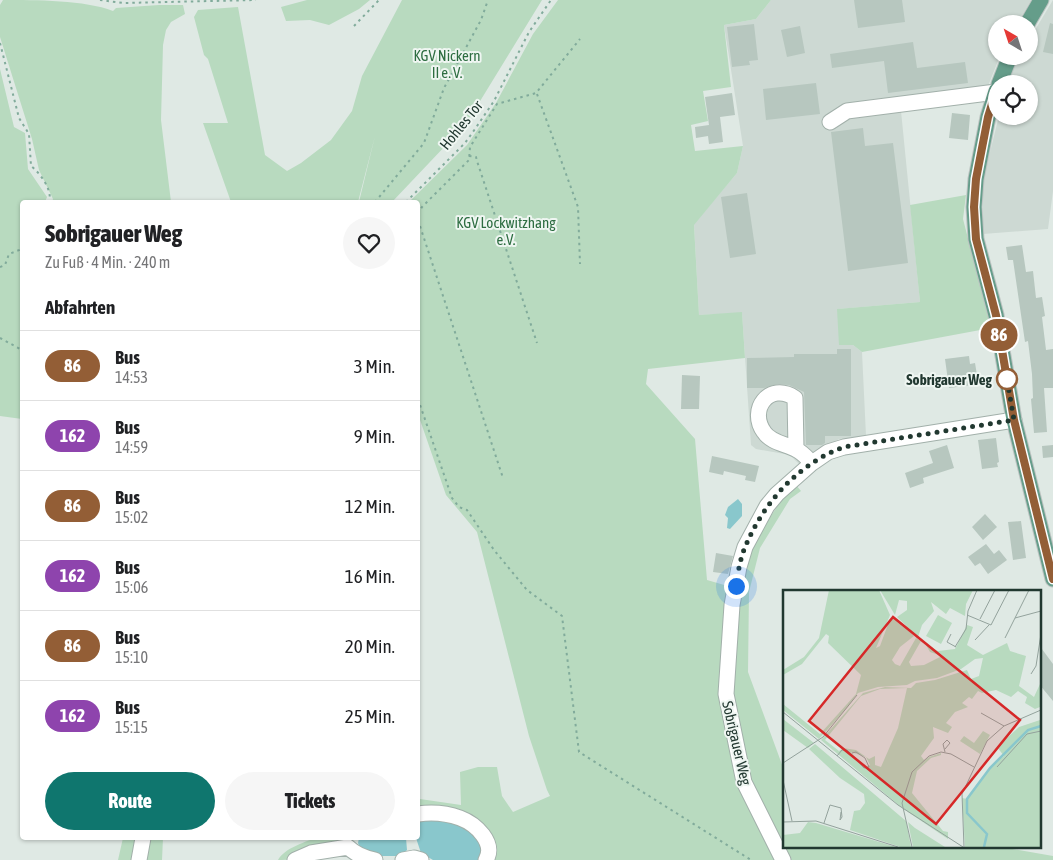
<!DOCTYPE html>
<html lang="de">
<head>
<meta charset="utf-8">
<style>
	body { margin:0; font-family:"Asap Condensed",sans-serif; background:#f6f6f6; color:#202124; height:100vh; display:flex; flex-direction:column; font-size:19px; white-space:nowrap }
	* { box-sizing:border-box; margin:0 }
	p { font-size:16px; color:#757577 }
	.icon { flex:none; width:28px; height:28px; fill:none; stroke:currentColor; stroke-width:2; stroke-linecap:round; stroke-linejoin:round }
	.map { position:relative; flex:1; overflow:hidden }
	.panel { position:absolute; left:20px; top:200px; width:400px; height:640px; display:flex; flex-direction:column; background:#fff; border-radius:5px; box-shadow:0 1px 4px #0004 }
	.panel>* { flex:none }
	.badge { padding:0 10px; border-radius:16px; font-size:18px; line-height:32px }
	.needle { width:32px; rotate:321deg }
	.tools { position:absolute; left:988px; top:15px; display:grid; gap:10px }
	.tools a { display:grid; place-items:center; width:50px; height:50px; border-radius:50%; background:#fff; box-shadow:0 1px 4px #0004; font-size:25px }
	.you { position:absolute; width:25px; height:25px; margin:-12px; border:4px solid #fff; border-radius:50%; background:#1a73e8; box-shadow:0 0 0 8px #1a73e833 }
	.map>.badge { position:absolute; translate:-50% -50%; box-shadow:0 0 0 2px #fff }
	h2 { padding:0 25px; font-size:19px; line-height:45px }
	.round { display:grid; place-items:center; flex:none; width:52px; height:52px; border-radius:26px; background:#f6f6f6 }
	.overview { display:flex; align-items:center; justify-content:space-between; height:85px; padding:0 25px }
	h1 { font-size:24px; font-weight:800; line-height:38px }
	.action { display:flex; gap:10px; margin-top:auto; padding:10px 25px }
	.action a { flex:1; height:58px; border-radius:30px; background:#0f766e; color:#fff; font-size:20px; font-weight:800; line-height:58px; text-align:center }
	.action a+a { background:#f6f6f6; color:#202124 }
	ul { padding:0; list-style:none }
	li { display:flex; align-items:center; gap:15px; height:70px; padding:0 25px; border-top:1px solid #e0e0e0 }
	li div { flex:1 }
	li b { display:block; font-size:19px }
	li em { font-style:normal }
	li .badge { min-width:55px; font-weight:700; text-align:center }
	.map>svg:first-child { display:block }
	.built { fill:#cdd9d3 }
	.green { fill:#b8dabf }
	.water { fill:#89c7cc }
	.building { fill:#b7c7bf }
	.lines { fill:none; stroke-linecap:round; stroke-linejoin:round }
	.minor-casing { stroke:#a2b0aa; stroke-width:17 }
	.major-casing { stroke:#bcc3c1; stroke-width:17 }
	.path { stroke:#81ab9b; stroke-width:2; stroke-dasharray:2.5 4; stroke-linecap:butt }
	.minor { stroke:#fff; stroke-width:15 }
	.major { stroke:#659d8a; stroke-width:15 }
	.line-casing { stroke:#fff; stroke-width:11 }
	.line { stroke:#935e36; stroke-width:8 }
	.walk { stroke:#213830; stroke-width:5; stroke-dasharray:0 9 }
	.stop-dot { fill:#fff; stroke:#935e36; stroke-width:2.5 }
	.labels { text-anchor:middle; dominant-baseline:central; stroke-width:4; stroke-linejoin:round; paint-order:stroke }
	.park-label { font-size:15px; fill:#2d6d41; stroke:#eff6f2 }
	.street-label { font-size:15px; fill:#213830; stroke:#eff6f2 }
	.stop-label { font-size:15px; font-weight:bold; fill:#213830; stroke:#eff6f2; text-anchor:end }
	.inset-river { fill:none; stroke:#89c7cc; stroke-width:2.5 }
	.inset-road { fill:none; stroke:#93a29c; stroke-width:1 }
	.view { fill:#d62828; fill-opacity:0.15; stroke:#d62828; stroke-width:2.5 }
	.inset-edge { fill:none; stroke:#213830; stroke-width:2.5 }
</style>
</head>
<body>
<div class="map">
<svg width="1053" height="860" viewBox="0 0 1053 860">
	<rect width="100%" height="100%" fill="#dfe9e4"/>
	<path class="built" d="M771 0H1031L1017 24H996V56H1000L982 101 901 111 920 302 838 309 853 345 862 352 866 436 839 439 815 453 801 466 790 455 756 449 751 445 742 313 699 315 694 224 737 173 743 146 724 25 756 19Z
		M1053 0V191L1048 229 983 234V180L999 116H1029V84H1007V81L1019 56H1029V40Z"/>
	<path class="green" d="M3 0C36 0 85 0 113 11L116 8 159 5H183L185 14 171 22 166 30 163 45 161 120 171 202H52L53 199 39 170 32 139 0 37V5Z
		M307 0H370L359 9 329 25 310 20 286 21 281 7Z
		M402 0H542L466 124 392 202H359L375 136 358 202H231L203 123H228L208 59 204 55 194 17 198 10 238 7 265 155 287 171 301 163 331 140 352 111 362 76Z
		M558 0H771L756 19 724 25 731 87 703 91 708 121 691 125 695 151 743 146 737 173 694 225 699 315 742 312 745 358 648 369 646 384 695 439 707 580 738 589 748 550 789 489 795 484 801 491 790 499 760 548 749 592 748 672 784 770V846H995L1053 856V860H489L418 809V799H420L461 805 460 772 478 767H497L502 796 513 812 550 796 547 790 529 736 477 532 446 495 418 414V202H409L467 145 496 103 533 34Z
		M0 69 14 127 25 133 28 169 47 197 45 202H22V419L0 416Z
		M966 195 963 219 991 328 862 352 853 345H839L837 309 920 302 910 205Z
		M123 838H140L136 860H118Z
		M148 838H163L162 860H144Z
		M315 838H347C333 852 298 860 278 860 285 848 303 843 315 838Z"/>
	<path class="water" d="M738 499 742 504V516L730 529 727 528 728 518 725 515 728 507Z
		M423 817 462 822 483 842 482 860H433L421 853 416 838H418V825Z
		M359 838H406L407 850 401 856H373L361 851 358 843Z"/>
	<path class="building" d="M854 0H902L905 22 858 28Z
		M1050 23 1053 24V54L1043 52Z
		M754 24 758 60 749 61 750 65 732 67 727 27Z
		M800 26 805 53 787 57 781 30Z
		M913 42 917 68 965 62 968 83 888 93 884 61 832 68 830 54Z
		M816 83 820 114 766 120 763 89Z
		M732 93 735 115 720 117 723 142 709 144 708 136 696 138 695 127 709 125 705 97Z
		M952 113 970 115 968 140 949 138Z
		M863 128 865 146 893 143 908 263 848 271 831 132Z
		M747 193 756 254 730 258 721 197Z
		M1022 245 1026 272 1033 271 1036 298 1042 297 1045 316 1042 317 1046 350 1053 349V388H1044L1047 432 1034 433 1031 399 1033 398 1032 374 1028 341 1025 342 1013 260H1008L1006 247Z
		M837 349H851V436H825V443L822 445H806L804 392 789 385 778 384 764 388H747V358L794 357V354H837Z
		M969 356 970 364 975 363 977 375H972L973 385 949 388 945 359Z
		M682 375 700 376 699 409H681Z
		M996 438 999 462 997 463 998 467 982 469 978 440Z
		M947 445 954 468 923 478 924 483 910 488 905 473 933 463 929 451Z
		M1053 445V457L1043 458 1042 446Z
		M712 456 759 466 755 482 745 480 746 476 724 471 723 475 709 472Z
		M985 514 997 527 983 540 972 527Z
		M1021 521 1026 558 1013 560 1008 522Z
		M986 544 994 554 999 550 1007 560 988 574 980 563 975 566 968 557Z
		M716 553 733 556 728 574 713 572Z
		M1039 645 1053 664V701L1039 684Z"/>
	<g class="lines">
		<defs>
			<path id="minor" d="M830 122 847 111 996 92
				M796 449 795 398C769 381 748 410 764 432 771 443 787 444 797 450 803 453 807 458 812 463
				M418 814C432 812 446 813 460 818 476 824 496 843 486 860
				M348 847C356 855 365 858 375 860
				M139 860 143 838
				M295 860 311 853 348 847
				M403 860 414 858 421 860
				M783 860 744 782 726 694 732 605 739 567 745 547 767 506 777 494 812 463 828 452 844 447 1014 420"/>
			<path id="major" d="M1027 24 1041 0
				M999 84 1010 56
				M996 91 988 117 976 179 974 207 976 239 996 315 1014 420 1053 579"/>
		</defs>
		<use href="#minor" class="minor-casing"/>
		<use href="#major" class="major-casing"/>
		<path class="path" d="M100 0 123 3 256 0
			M354 26 379 0
			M0 43 19 118 29 134 31 166C40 173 53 190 49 202
			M537 94 578 207 580 264
			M469 156 476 157 477 161 537 343
			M375 202 424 143 444 88 481 20 488 0
			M406 202 465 143 475 129 494 101 529 32 551 0
			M418 214 422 207 469 160 470 147 497 104 536 93 580 39
			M418 220 503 478
			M0 267 5 265 9 254 22 249
			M0 338 22 350
			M418 399 452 498 459 507 467 510 494 550 527 590 562 616 579 752 751 860"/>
		<use href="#minor" class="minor"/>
		<use href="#major" class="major"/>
	</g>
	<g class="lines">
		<defs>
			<path id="line" d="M996 91 988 117 976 179 974 207 976 239 996 315 1014 420 1053 579"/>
		</defs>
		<use href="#line" class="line-casing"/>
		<use href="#line" class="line"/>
		<path class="walk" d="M736 586C738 573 740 558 746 545 764 502 799 463 844 447L1014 420 1007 379"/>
	</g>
	<circle class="stop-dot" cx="1007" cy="379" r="10"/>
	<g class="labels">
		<g class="park-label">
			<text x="447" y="55">KGV Nickern<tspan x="447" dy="17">II e. V.</tspan></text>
			<text x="506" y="222">KGV Lockwitzhang<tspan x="506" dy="17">e.V.</tspan></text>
		</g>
		<g class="street-label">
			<text transform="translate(461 125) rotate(-51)">Hohles Tor</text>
			<text transform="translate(737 743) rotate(77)">Sobrigauer Weg</text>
		</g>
		<g class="stop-label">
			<text x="992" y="379">Sobrigauer Weg</text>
		</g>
	</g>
	<g transform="translate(783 590)">
		<rect width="258" height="258" fill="#dfe9e4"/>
		<path d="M46 0H96L107 25 93 58 97 56 107 29 111 27 131 46 117 57 109 70 112 74 117 76 133 48 138 51 126 72 128 76 141 75 159 66 147 62 143 55 155 61 172 59 184 35 190 37 184 55 200 65 224 53 227 61 243 66 236 96 251 107 257 94V117L252 119 242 113 244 107 235 101 228 107 213 100 199 103 195 101 189 109 186 107 179 113 185 117 172 122 163 133 169 137 165 143 150 137 151 148 138 166 141 170 146 167 158 163V165L148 168 134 181 129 203 160 241 165 242V249L119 218 38 150 80 103 102 97 128 98 133 93 152 90 184 80 188 89 196 86 200 68 192 69 178 79 154 88 132 91 124 95 95 97 75 103 63 119 36 149 0 120V114L37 144 73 104 78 85 45 53 46 46 43 44 19 74 0 85V80L21 67 36 48ZM124 98 115 138 98 177 92 175V166L86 169 73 160 60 158 56 161 42 150 78 106 97 99ZM68 162 83 167 87 175 81 178ZM97 0H190L183 14 182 26 167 18 163 24 148 12 151 21 139 35 135 47 114 27 124 20V11L116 10 112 25ZM155 25 169 33 158 54 143 46ZM0 129 9 136 31 153 25 158 0 140ZM257 130V257H182L179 208 184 209 207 178 221 166 214 157 236 137ZM200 141 207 145 197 164 177 151 181 146 191 153ZM32 154 123 231 128 257H117L67 240 71 221 77 220 82 213 81 204 57 188 26 159ZM25 232 33 233 113 257H0V245L17 243ZM125 232 132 238 162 257H130Z" fill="#b8dabf" fill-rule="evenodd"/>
		<path class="inset-river" d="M201 257 204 244 184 223V209L207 178 245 140 258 136"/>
		<path class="inset-road" d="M184 25 208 35 226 0M232 28 258 21M197 29 212 0M168 44 164 52 173 57M222 48 246 0M192 50 206 35M172 57 183 39 185 21 194 0M248 84 253 76 258 44M0 122 115 215 180 257M198 123 221 136M162 159 167 153 164 150 160 154 162 162M54 166 59 160H64L81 178 86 177 82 168 73 162 69 163M0 173 40 147 74 105M214 177 244 144 258 141M0 190 9 231M0 232 33 231 115 257M41 233 47 215 58 218 59 227 57 230 58 222M129 257 119 213 129 182 146 166 158 162 168 164 191 177M181 257 179 204 204 151 221 136 258 120"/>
		<path class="view" d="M110 27 237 130 153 234 26 131Z"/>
		<rect width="258" height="258" class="inset-edge"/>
	</g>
</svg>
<div class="tools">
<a><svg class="needle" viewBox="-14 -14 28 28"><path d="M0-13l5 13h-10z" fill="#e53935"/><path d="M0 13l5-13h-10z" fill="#757577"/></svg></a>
<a><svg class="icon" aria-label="locate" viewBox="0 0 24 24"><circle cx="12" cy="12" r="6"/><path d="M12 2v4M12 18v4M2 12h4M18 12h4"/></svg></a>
</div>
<div class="you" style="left:736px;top:586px"></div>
<b class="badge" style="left:999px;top:335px;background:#935e36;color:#fff">86</b>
<section class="panel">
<div class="overview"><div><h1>Sobrigauer Weg</h1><p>Zu Fuß · 4 Min. · 240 m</p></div><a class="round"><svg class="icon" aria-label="heart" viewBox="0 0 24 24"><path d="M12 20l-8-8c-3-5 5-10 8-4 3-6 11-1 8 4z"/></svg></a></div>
<h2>Abfahrten</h2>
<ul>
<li><span class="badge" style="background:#935e36;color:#fff">86</span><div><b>Bus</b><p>14:53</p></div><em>3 Min.</em></li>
<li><span class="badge" style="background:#8e44ad;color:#fff">162</span><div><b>Bus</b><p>14:59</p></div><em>9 Min.</em></li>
<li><span class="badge" style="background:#935e36;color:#fff">86</span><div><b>Bus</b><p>15:02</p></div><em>12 Min.</em></li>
<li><span class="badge" style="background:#8e44ad;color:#fff">162</span><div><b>Bus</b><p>15:06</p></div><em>16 Min.</em></li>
<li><span class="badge" style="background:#935e36;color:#fff">86</span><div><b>Bus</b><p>15:10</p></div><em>20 Min.</em></li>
<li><span class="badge" style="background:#8e44ad;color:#fff">162</span><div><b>Bus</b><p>15:15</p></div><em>25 Min.</em></li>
</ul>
<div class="action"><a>Route</a><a>Tickets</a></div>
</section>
</div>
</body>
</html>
